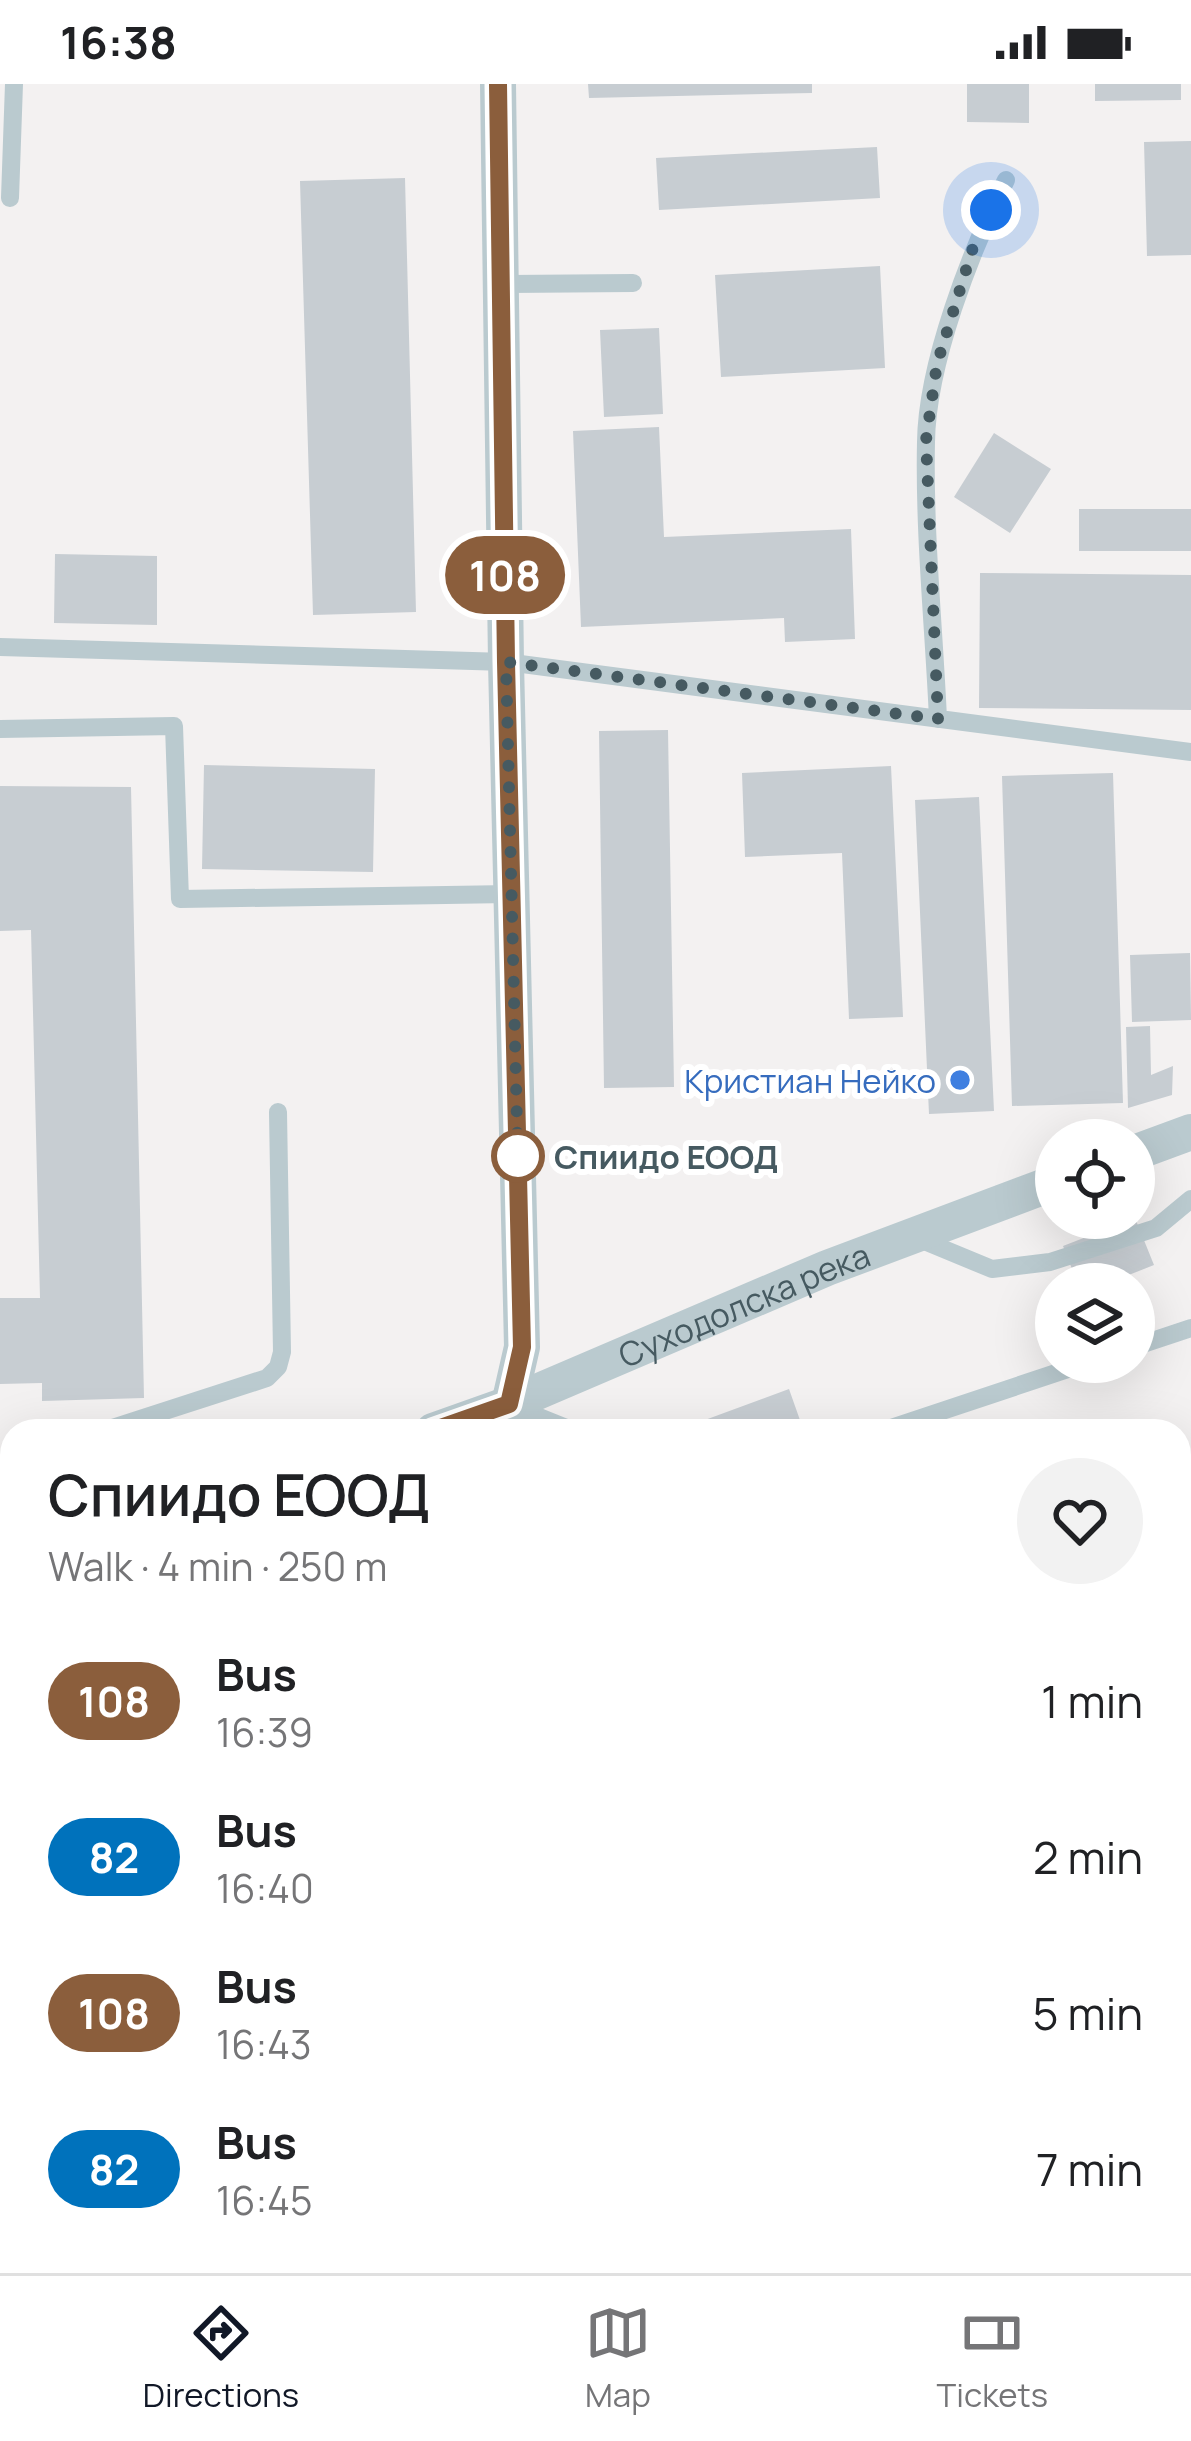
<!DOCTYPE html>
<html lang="en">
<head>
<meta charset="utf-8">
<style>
	body { margin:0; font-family:Manrope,sans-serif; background:#f2f2f2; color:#202124; height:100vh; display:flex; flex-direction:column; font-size:45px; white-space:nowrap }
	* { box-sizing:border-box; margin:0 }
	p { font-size:39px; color:#757577 }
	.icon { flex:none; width:66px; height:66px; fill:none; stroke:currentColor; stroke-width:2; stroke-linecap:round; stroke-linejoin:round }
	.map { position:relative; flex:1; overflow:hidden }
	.side { position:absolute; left:0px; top:1335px; width:1191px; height:855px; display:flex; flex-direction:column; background:#fff; border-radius:36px 36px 0 0; box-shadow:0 12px 48px #0002 }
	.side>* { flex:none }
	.badge { padding:0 24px; border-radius:39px; font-size:42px; line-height:78px }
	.tools { position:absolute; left:1035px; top:1035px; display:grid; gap:24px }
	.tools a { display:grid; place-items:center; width:120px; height:120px; border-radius:50%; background:#fff; box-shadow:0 12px 48px #0002; font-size:60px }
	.you { position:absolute; width:60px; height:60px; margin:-30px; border:9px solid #fff; border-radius:50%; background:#1a73e8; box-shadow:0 0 0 18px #1a73e833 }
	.map>.badge { position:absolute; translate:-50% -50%; box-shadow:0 0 0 6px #fff }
	.round { display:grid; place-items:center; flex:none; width:126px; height:126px; border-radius:63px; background:#f2f2f2 }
	.summary { display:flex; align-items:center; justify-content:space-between; height:204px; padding:0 48px }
	h1 { font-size:57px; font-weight:600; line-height:90px }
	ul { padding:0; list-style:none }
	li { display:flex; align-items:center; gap:36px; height:156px; padding:0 48px }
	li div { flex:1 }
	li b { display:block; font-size:45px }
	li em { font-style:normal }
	li .badge { min-width:132px; font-weight:700; text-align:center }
	.status { display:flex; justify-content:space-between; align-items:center; height:84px; padding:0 60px; background:#fff; direction:ltr }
	.status svg { height:33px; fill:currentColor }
	.menu { display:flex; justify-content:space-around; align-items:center; height:168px; border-top:3px solid #e0e0e0; background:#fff; font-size:33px; color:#757577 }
	.menu a { display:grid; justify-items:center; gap:6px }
	.menu .active { color:#111827 }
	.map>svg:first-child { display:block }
	.building { fill:#c7cdd2 }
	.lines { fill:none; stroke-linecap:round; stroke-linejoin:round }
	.service { stroke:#bacacf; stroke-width:18 }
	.minor { stroke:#bacacf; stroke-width:36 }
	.line-casing { stroke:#fff; stroke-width:27 }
	.line { stroke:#8b5e3c; stroke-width:18 }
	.walk { stroke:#465a61; stroke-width:12; stroke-dasharray:0 21.6 }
	.shop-dot { fill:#3f7fe0; stroke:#fff; stroke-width:4.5 }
	.stop-dot { fill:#fff; stroke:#8b5e3c; stroke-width:6 }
	.labels { text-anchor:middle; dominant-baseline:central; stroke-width:12; stroke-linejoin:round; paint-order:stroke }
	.shop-label { font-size:33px; fill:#366cbe; stroke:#fff; text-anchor:end }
	.stop-label { font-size:33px; font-weight:bold; fill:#465a61; stroke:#fff; text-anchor:start }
	.street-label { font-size:33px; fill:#465a61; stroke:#fff }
</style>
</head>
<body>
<div class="status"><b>16:38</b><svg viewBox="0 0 49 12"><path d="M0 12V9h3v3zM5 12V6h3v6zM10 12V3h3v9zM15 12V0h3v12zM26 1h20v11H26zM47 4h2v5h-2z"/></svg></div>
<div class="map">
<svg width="1191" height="2189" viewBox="0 0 1191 2189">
	<rect width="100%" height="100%" fill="#f3f1f1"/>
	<path class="building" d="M588 0H812V9L589 14Z
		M967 0H1029V39L967 38Z
		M1095 0H1181V16L1095 17Z
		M1191 57V171L1147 172 1144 58Z
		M877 63 880 114 659 126 656 74Z
		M405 94 416 528 313 531 300 97Z
		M880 182 885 284 721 293 715 191Z
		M659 244 663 330 604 333 600 246Z
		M659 343 664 453 851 445 855 555 785 558 784 534 581 543 573 347Z
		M994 349 1051 385 1010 449 954 413Z
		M1079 425H1191V467H1079Z
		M55 470 157 472V541L54 539Z
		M980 489 1191 491V626L979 624Z
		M668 646 674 1003 604 1004 599 647Z
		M204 681 375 685 373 788 202 785Z
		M891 682 903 933 849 935 842 769 745 773 742 689Z
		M1113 689 1123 1019 1012 1022 1002 692Z
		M0 702 131 703 144 1314 42 1317V1299L0 1300V1214H40L31 846 0 847Z
		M979 713 994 1027 929 1030 915 716Z
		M1190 869 1191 936 1132 938 1130 871Z
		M1150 942 1151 991 1173 982 1172 1011 1128 1024 1126 943Z
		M1135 1134 1154 1181 1106 1200H1078L1063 1162Z
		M789 1305 801 1339 780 1347H675Z
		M1191 1401V1968L1179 1972V1406Z
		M12 1544V1636L0 1640V1548Z
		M12 1665V1750L0 1751V1666Z"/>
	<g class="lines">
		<path class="service" d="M10 114 14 0
			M502 200 633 199
			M0 563 506 578 1191 668
			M938 635C934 544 924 450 926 358 927 279 971 167 1006 96
			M0 645 174 642 180 815 511 810
			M917 1154 992 1185 1050 1178 1156 1144 1191 1115
			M1134 1263 1191 1244
			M512 1322 574 1347
			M103 1347 267 1294 278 1283 282 1268 278 1028
			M882 1347 1089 1278
			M1179 1994 1191 1990"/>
		<g class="minor">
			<path d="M1134 1069 1191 1048"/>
			<path id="s1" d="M433 1347 509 1320 827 1184 1056 1098"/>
			<path d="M486 1347 509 1320 522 1263 506 578 498 0"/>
			<path d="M0 1503 12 1498"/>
			<path d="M386 2189 387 2178"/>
		</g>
	</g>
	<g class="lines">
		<defs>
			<path id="line" d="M432 1347 509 1320 522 1263 506 578 498 0"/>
		</defs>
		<use href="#line" class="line-casing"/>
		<use href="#line" class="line"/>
		<path class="walk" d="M518 1072V1082L506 578 938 635 926 356 937 280 975 157 991 126"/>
	</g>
	<circle class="shop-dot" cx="960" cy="996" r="12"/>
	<circle class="stop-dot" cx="518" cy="1072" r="24"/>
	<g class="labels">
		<g class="shop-label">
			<text x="936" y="996">Кристиан Нейко</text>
		</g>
		<g class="stop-label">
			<text x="554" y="1072">Спиидо ЕООД</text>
		</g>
		<g class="street-label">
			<text stroke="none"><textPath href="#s1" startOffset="336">Суходолска река</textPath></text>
		</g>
	</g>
</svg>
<div class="tools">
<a><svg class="icon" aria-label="locate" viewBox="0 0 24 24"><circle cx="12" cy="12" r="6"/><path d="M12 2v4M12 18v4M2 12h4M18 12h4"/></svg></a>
<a><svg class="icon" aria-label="layers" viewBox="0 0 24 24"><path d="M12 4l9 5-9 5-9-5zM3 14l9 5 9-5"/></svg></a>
</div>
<div class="you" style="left:991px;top:126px"></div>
<b class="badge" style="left:505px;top:491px;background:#8b5e3c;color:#fff">108</b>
<section class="side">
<div class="summary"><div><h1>Спиидо ЕООД</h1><p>Walk · 4 min · 250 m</p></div><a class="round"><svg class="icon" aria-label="heart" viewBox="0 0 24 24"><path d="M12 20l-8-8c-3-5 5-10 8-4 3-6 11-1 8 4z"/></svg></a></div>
<ul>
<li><span class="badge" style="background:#8b5e3c;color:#fff">108</span><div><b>Bus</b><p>16:39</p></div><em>1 min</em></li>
<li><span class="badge" style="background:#0072bc;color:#fff">82</span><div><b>Bus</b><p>16:40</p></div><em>2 min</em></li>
<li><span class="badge" style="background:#8b5e3c;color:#fff">108</span><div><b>Bus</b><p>16:43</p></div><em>5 min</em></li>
<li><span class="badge" style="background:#0072bc;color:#fff">82</span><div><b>Bus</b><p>16:45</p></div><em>7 min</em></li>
</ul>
</section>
</div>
<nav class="menu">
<a class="active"><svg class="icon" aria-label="directions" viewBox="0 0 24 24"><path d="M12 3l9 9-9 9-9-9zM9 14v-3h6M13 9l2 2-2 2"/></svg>Directions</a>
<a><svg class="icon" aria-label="map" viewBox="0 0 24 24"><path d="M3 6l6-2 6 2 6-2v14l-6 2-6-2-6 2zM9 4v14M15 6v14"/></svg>Map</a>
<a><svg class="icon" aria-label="tickets" viewBox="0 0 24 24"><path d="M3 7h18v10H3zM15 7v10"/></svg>Tickets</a>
</nav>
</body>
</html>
